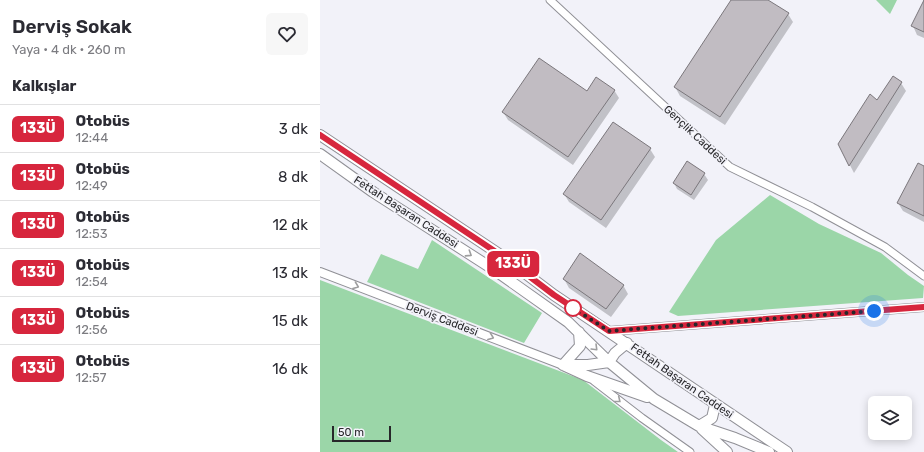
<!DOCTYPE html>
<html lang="tr">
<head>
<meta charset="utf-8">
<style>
	body { margin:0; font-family:Rubik,sans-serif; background:#f7f7f7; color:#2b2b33; height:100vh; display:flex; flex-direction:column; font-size:15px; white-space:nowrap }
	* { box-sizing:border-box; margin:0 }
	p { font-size:13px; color:#7c7c81 }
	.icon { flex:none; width:22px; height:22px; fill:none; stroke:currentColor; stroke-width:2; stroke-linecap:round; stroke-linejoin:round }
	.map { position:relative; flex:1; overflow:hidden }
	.sheet { display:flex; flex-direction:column; background:#fff; width:320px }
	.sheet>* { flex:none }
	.badge { padding:0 8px; border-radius:6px; font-size:14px; line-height:26px }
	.buttons { position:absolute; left:548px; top:396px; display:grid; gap:8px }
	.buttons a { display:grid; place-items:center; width:44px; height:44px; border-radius:6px; background:#fff; box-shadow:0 2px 10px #0003; font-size:20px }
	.scale { position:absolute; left:12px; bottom:10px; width:59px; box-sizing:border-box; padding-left:4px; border:2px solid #27272a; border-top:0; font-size:11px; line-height:14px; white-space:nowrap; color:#27272a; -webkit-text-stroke:3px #f2f2f9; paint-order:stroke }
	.you { position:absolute; width:20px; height:20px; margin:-10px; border:3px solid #fff; border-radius:50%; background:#1a73e8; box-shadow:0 0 0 6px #1a73e833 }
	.map>.badge { position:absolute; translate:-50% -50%; box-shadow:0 0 0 2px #fff }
	h2 { padding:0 12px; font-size:15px; line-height:36px }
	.round { display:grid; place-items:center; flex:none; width:42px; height:42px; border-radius:6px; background:#f7f7f7 }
	.overview { display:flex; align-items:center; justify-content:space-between; height:68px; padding:0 12px }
	h1 { font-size:19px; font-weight:600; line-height:30px }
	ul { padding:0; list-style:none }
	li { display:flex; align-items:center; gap:12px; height:48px; padding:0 12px; border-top:1px solid #e1e1e2 }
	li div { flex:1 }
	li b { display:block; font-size:15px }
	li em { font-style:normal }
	li .badge { min-width:44px; font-weight:700; text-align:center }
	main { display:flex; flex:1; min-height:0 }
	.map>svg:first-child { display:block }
	.green { fill:#9bd6a8 }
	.shadow { fill:#0003 }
	.building { fill:#c1bcc2; stroke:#7b777c }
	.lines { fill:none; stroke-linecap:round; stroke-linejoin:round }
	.minor-casing { stroke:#909096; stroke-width:9 }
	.tertiary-casing { stroke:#909096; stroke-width:10 }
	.primary-casing { stroke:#909096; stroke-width:12 }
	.minor { stroke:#fff; stroke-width:7 }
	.tertiary { stroke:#fff; stroke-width:8 }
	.primary { stroke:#fff; stroke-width:10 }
	.oneway { stroke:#9e9e9f }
	.line-casing { stroke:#fff; stroke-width:9 }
	.line { stroke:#d7263d; stroke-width:6 }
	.walk { stroke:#27272a; stroke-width:4; stroke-dasharray:0 7.2 }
	.stop-dot { fill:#fff; stroke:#d7263d; stroke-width:2 }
	.labels { text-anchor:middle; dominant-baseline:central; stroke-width:3.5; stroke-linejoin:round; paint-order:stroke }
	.street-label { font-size:11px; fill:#27272a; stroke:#f2f2f9 }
</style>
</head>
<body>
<main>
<section class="sheet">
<div class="overview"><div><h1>Derviş Sokak</h1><p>Yaya · 4 dk · 260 m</p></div><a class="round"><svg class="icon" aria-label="heart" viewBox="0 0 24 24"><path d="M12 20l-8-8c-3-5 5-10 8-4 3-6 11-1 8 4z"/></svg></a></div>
<h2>Kalkışlar</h2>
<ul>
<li><span class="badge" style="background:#d7263d;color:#fff">133Ü</span><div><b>Otobüs</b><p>12:44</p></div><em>3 dk</em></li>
<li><span class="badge" style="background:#d7263d;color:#fff">133Ü</span><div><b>Otobüs</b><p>12:49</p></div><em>8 dk</em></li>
<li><span class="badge" style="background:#d7263d;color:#fff">133Ü</span><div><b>Otobüs</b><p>12:53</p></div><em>12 dk</em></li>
<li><span class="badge" style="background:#d7263d;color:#fff">133Ü</span><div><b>Otobüs</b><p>12:54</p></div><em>13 dk</em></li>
<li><span class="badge" style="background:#d7263d;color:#fff">133Ü</span><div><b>Otobüs</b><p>12:56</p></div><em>15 dk</em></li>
<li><span class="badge" style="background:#d7263d;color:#fff">133Ü</span><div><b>Otobüs</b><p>12:57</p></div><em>16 dk</em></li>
</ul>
</section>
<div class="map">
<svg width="604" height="452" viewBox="0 0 604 452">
	<rect width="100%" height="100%" fill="#f2f2f9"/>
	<path class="green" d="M556 0H577L570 14Z
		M450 195 499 224 561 253 588 275 604 286 603 298 358 316 349 312 396 240Z
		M112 240 222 313 204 343 47 282 61 254 98 269Z
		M0 280 263 380 341 440 358 452H0Z"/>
	<path class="shadow" d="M412 0H446L468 14 473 22 405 125 360 96 355 87Z
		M604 2V38L597 35 593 26Z
		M581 83 586 91 534 173 519 144 557 101Z
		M294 90 299 98 253 165 188 120 183 112 267 92Z
		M330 149 335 157 286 228 249 202 244 194Z
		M604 167V222L583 211 578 203Z
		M384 174 388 180 374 200 357 189 354 183Z
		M244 279 303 285 308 294 291 317 249 288Z"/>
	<path class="building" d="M411 0H448L469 13 400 117 354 87Z
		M604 0V32L591 26Z
		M219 58 267 91 276 77 295 90 248 157 182 112Z
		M573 76 582 82 529 166 518 144 550 94 557 100Z
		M293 122 331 148 281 220 243 194Z
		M367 161 385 173 371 195 353 183Z
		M598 163 604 166V216L577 203Z
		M260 253 304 285 286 309 243 279Z"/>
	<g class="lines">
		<defs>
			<path id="minor" d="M230 0 410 167 492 207 565 247 604 276
				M274 381 322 418 370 452"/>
			<path id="tertiary" d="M0 272 243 365
				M289 331 604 307"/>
			<path id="primary" d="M0 135 185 258 234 295 467 452
				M0 154 53 192 176 271 248 322 289 362 334 399 379 426 415 438 449 452
				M243 365 267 376 327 397
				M243 365 260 346 259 332
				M249 365H268L289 362 295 353 307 343
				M379 426 392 418 395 405
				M382 429 407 452"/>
		</defs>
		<use href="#minor" class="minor-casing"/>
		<use href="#tertiary" class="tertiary-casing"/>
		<use href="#primary" class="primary-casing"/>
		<use href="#minor" class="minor"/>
		<use href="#tertiary" class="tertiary"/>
		<use href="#primary" class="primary"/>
	</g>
	<defs><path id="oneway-chevron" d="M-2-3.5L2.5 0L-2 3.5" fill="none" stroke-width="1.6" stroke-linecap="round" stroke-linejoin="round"/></defs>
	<g class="oneway">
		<use href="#oneway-chevron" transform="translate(149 254) rotate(33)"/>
		<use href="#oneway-chevron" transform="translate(36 286) rotate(21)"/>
		<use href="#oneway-chevron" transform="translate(171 337) rotate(21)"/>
		<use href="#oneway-chevron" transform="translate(275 348) rotate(45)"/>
		<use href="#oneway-chevron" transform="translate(298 400) rotate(39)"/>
	</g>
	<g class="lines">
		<defs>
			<path id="line" d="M0 135 185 258 234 295 289 331 604 307"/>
		</defs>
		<use href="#line" class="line-casing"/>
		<use href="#line" class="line"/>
		<path class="walk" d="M253 308 289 331 554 311"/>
	</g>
	<circle class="stop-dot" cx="253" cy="308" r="8"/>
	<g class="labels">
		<g class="street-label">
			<text transform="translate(375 135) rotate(43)">Gençlik Caddesi</text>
			<text transform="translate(86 212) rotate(33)">Fettah Başaran Caddesi</text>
			<text transform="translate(122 319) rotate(21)">Derviş Caddesi</text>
			<text transform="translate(362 381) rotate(35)">Fettah Başaran Caddesi</text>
		</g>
	</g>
</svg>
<div class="buttons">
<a><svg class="icon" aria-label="layers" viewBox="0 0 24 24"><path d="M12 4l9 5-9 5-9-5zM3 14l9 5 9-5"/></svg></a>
</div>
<div class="scale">50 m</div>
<div class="you" style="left:554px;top:311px"></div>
<b class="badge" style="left:193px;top:264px;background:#d7263d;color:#fff">133Ü</b>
</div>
</main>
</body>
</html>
